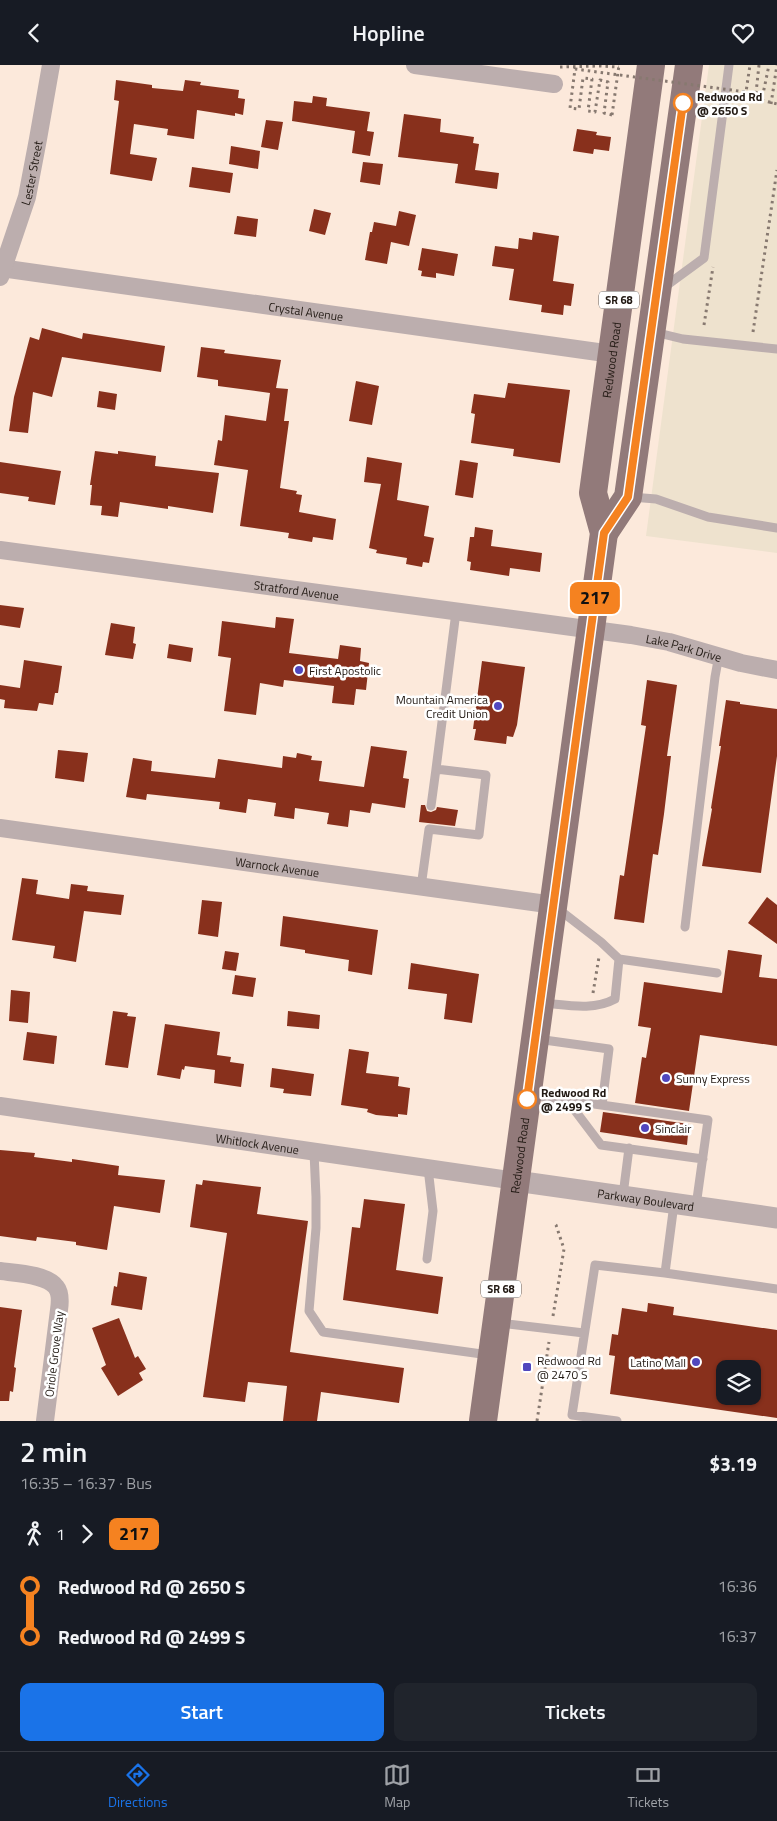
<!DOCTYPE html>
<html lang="en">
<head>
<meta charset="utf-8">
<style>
	body { margin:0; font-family:"Titillium Web",sans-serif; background:#20242c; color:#f1f3f6; height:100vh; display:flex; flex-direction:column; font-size:19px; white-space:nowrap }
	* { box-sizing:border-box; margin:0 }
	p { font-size:16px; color:#9ea1a6 }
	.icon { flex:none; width:28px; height:28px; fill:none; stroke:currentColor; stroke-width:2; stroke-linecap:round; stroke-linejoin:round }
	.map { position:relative; height:1356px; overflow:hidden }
	.panel { display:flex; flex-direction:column; background:#171b24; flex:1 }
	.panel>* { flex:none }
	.badge { padding:0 10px; border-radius:8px; font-size:18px; line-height:32px }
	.buttons { position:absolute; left:716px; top:1295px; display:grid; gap:10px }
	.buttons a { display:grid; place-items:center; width:45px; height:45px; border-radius:10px; background:#171b24; box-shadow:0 1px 4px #0004; font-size:25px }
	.map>.badge { position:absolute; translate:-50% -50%; box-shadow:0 0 0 2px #fff }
	.legs { display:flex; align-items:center; gap:8px; height:55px; padding:0 20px; font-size:16px }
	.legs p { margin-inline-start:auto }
	.head { display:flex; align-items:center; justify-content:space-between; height:85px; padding:0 20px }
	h1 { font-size:28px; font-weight:600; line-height:38px }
	.action { display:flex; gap:10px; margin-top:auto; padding:10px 20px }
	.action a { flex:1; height:58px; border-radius:10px; background:#1a73e8; color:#fff; font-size:20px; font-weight:600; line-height:58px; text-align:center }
	.action a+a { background:#20242c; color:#f1f3f6 }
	ul { padding:0 20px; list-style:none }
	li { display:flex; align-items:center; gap:18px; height:50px; font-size:19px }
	li i { display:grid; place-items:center; width:8px; height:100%; margin:0 6px; background:currentColor }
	li i::after { content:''; width:12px; height:12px; margin:-6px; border:4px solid; border-radius:50%; background:#171b24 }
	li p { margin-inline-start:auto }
	li:first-child i { background:linear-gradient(#0000 50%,currentColor 0) }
	li:last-child i { background:linear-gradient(currentColor 50%,#0000 0) }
	header { display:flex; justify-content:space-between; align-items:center; height:65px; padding:0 20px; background:#171b24; font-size:22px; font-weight:600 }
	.tabs { display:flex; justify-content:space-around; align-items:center; height:70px; border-top:1px solid #363941; background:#171b24; font-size:14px; color:#9ea1a6 }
	.tabs a { display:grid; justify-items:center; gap:2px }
	.tabs .active { color:#1a73e8 }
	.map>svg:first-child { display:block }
	.education { fill:#eee2ce }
	.building { fill:#88301c; fill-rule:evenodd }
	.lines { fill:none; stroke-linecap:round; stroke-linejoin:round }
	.path { stroke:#877970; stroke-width:3; stroke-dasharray:2.5 4; stroke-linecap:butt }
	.service { stroke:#bcaeae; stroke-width:9 }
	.minor { stroke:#bcaeae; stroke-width:18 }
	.tertiary { stroke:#bcaeae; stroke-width:21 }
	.primary { stroke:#927a7a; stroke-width:28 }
	.path-bridge { stroke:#877970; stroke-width:3; stroke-dasharray:2.5 4; stroke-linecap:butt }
	.line-1-casing { stroke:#fff; stroke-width:11 }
	.line-1 { stroke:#f58220; stroke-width:8 }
	.stop-1-dot { fill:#fff; stroke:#f58220; stroke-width:2.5 }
	.poi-dot { fill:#5047be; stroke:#fff; stroke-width:2 }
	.labels { text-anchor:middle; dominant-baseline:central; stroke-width:5; stroke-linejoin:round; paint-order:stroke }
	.shield { fill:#fff; stroke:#645e5a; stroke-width:1 }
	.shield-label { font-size:11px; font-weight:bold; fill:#211913 }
	.stop-label { font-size:12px; font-weight:bold; fill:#211913; stroke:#fff; text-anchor:start }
	.street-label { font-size:12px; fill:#211913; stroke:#fff }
	.poi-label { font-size:12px; fill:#211913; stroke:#fff; text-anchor:start }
</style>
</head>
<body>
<header><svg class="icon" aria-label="back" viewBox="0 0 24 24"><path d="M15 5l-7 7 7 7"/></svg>Hopline<svg class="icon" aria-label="heart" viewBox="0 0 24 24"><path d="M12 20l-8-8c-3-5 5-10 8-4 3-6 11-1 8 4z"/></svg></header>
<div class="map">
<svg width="777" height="1356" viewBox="0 0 777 1356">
	<rect width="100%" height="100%" fill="#fce9db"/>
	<path class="education" d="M709 0H777V488L646 471Z"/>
	<path class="building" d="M116 15 152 20V23L183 26 185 15 201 17 200 20 239 25 238 33 245 34 243 50 235 48V51L197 45 194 74 167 70 168 64 134 59 130 89 157 93 152 116 110 109 119 36 114 35Z
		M313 31 327 33 326 41 370 47 367 66 374 67 370 91 352 88 355 66 292 56 294 36 312 38Z
		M404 49 441 54 440 67 474 72 473 78 479 79 475 105 499 108 497 124 455 118 458 99 398 92Z
		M266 55 283 57 278 85 261 82Z
		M577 64 597 67 596 70 611 72 609 86 594 84 593 89 573 86Z
		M231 81 260 86 258 104 229 99Z
		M363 97 383 99 380 120 360 117Z
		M192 102 233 108 230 128 189 122Z
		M314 144 331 148 325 170 309 166Z
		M399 146 416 150 409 181 391 177 387 199 365 195 370 167H372L374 157 396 161Z
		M237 151 258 154 256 172 234 169Z
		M533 167 559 171 553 216 574 219 571 241 564 240 563 250 541 247 542 240 509 235 514 204 492 201 495 181 518 184 519 173 532 175Z
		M422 183 458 189 454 211 436 208V213L421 211 422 206 418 205Z
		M42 263 82 274 83 268 165 281 161 307 62 292 52 332 33 327 28 368 9 366 14 332 30 272 39 275Z
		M201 282 225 285 224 288 281 295 276 323 288 324 284 356H289L280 423 297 426 296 429 302 430 299 447 336 454 333 475 313 472 312 477 288 473 289 468 240 461 248 405 214 400 218 375 222 376 225 350 266 356 270 328 218 321V315L197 312Z
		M356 316 379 321 372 360 349 356Z
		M508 318 570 325 560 398 513 391 514 384 471 378 475 349 471 348 474 329 505 333Z
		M99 326 117 329 115 345 97 342Z
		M95 386 118 389V386L156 391 155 401 219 408 213 448 168 441V444L120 437 118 452 101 450 102 441 90 440 92 420H90Z
		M367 392 402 398 397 435 429 441 424 471 434 473 429 498 423 497 422 502 406 499 407 493 376 488 377 485 369 483 381 419 364 417Z
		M460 395 478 398 473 433 455 430Z
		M0 397 61 406 55 440 28 436 29 432 0 428Z
		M475 462 493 465 491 481 542 488 540 507 510 503 509 511 470 505 471 497 467 496 470 472H474Z
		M0 540 24 543 20 563 0 560Z
		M276 552 294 554 289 588 338 594 340 580 361 583 360 596 369 598 366 625 356 624 354 640 332 638 334 621 284 615 283 622 260 618 256 650 224 646 231 593 218 591 222 556 275 563Z
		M111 558 135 562 133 578 136 579 133 594 105 590Z
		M169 579 193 583 191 597 167 593Z
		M24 595 62 601 58 628H55L53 640 39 638 37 646 4 643 5 635 0 634V620L20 623Z
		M482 596 525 602 517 660 513 672 507 671 506 679 474 675 476 664H473Z
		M647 615 677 620 667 691H671L664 749 658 790 653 789 644 858 614 854 620 810 624 811 646 661 641 660Z
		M726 635 740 637V639L777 644V691L761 808 702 801 712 744 711 743 721 681H719Z
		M371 681 407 686 403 713 409 714 405 743 372 738 370 748 350 745 348 762 327 759 329 748 295 743 294 754 274 751 276 738 248 734 246 748 219 744 220 737 147 729 146 735 126 732 133 693 152 696 151 706 215 713 218 694 282 703 283 691 296 693 297 688 312 691 311 695 322 696 319 716 364 722Z
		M58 685 88 688 84 717 55 713Z
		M421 740H425L427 746 431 747 436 745 437 742 458 745 455 761 419 757Z
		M22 813 38 815 36 829 69 834 71 819 88 821 87 826 124 830 121 850 84 846 76 897 53 893 55 881 12 875Z
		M767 832 777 840V879L748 858Z
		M202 835 222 837 218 872 198 869Z
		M283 851 378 865 372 910 348 906 349 895 305 888V885L280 881Z
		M728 885 762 890 759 912 777 914V981L700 970 689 1046 635 1038 642 992 646 993 651 963 638 961 644 917 722 928Z
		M225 886 239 888 236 906 222 904Z
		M411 898 479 909 472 958 444 954 447 929 408 924Z
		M235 910 256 913 253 932 232 929Z
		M11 925 30 927 28 958 9 956Z
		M113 946 128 948 127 951 136 952 128 1003 105 1000Z
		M288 946 320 950 319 964 287 961Z
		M165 959 220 967 217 990 231 992 230 997 244 999 241 1022 214 1018 215 1005 185 1001 184 1005 182 1004 180 1014 157 1010Z
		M27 967 57 971 54 999 23 995Z
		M349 984 369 987 366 1008 399 1012 398 1021 410 1023 407 1050 398 1049V1052L376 1050 367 1047 368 1044 341 1040Z
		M272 1003 314 1009 311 1031 283 1028 284 1024 270 1022Z
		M603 1047 689 1059 687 1080 600 1067Z
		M0 1085 35 1088 34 1092 72 1097V1094L119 1101 118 1110 165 1115 160 1148 114 1141 107 1185 76 1180V1177L37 1172 36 1176 0 1171Z
		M203 1115 261 1122 257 1149 308 1156 290 1287 404 1303 399 1338 321 1327 317 1356H283L287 1321 248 1317 245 1337 203 1332 227 1168 190 1162 196 1119 202 1120Z
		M364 1134 405 1139 396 1205 443 1212 438 1249 343 1235 352 1162 360 1163Z
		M119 1207 147 1212 142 1245 111 1240 114 1221 117 1222Z
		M648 1238 674 1242 673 1250 777 1265V1353L610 1329 615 1291 609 1290 612 1269 618 1270 622 1243 647 1247ZM725 1304H752V1331H725Z
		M0 1242 22 1245 14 1302 16 1303 13 1327 10 1326 9 1336H0Z
		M119 1253 135 1293 138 1291 146 1304 139 1308 143 1315 118 1331 101 1303 106 1300 92 1263Z"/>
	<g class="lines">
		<path class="path" d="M759 0 756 28 763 29 769 0
			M560 2 599 1 619 2
			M736 31 749 32 777 39
			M771 39 777 0
			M612 50 619 0
			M704 260 713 202
			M753 267 777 105
			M593 928 599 892
			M553 1251 564 1184 556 1160 554 1158
			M537 1356 549 1277"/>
		<path class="service" d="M663 223 704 193 729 0
			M654 267 683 274 777 284
			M631 432 656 434 708 452 777 463
			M431 741 436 704
			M421 822 429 764 479 770 486 710 436 704 456 547
			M685 862 715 612 719 590
			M619 894 717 908
			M543 938C567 940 593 946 615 934L619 894 601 877 557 843
			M537 974 609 984 602 1040
			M530 1030 708 1055 696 1141
			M567 1035 601 1080 703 1094
			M314 1087 316 1132V1163L309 1246 323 1267 489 1290
			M623 1130 629 1083
			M674 1139 665 1208 777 1224
			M427 1194 433 1146 428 1103
			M500 1258 584 1268
			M617 1356 572 1350 595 1200 665 1208"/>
		<g class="minor">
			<path d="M415 0 554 19"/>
			<path id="s1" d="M0 203 612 289"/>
			<path id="s2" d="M0 212 27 132 38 74 51 0"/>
			<path id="s3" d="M0 485 631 570 669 577 741 598 777 605"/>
			<path id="s4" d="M0 763 554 840"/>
			<path id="s5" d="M0 1041 516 1116"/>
			<path d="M0 1206C15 1208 47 1209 56 1222 61 1228 60 1238 59 1245L45 1356"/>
		</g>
		<path class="tertiary" id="s6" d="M516 1116 777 1153"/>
		<g class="primary">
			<path d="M604 468 628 432 689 0"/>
			<path id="s7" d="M483 1356 604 468 593 428 651 0"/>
		</g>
		<path class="path-bridge" d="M612 50 604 48 608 17 600 15 595 47 588 46 592 14 583 13 579 44 570 43 575 4 746 27 750 0"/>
	</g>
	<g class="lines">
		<defs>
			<path id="line-1" d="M527 1034 604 468 628 432 683 38"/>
		</defs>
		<use href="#line-1" class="line-1-casing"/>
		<use href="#line-1" class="line-1"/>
	</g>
	<g class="stop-1-dot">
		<circle cx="683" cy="38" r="9"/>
		<circle cx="527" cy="1034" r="9"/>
	</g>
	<g class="poi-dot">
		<circle cx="299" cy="605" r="5"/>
		<circle cx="498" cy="641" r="5"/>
		<circle cx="666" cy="1013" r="5"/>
		<circle cx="645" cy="1063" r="5"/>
		<circle cx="696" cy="1297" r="5"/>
		<rect x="522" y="1297" width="10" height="10" rx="2.5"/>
	</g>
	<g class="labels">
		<g class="shield">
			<rect x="599" y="226.5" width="40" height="17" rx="4"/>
			<rect x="481" y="1215.5" width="40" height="17" rx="4"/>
		</g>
		<g class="shield-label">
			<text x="619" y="235">SR 68</text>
			<text x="501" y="1224">SR 68</text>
		</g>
		<g class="stop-label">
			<text x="697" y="31">Redwood Rd<tspan x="697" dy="14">@ 2650 S</tspan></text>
			<text x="541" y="1027">Redwood Rd<tspan x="541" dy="14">@ 2499 S</tspan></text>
		</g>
		<g class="street-label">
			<text stroke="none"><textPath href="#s2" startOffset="109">Lester Street</textPath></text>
			<text stroke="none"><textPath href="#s1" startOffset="309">Crystal Avenue</textPath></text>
			<text stroke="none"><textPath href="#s7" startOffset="1072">Redwood Road</textPath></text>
			<text stroke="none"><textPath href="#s3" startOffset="299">Stratford Avenue</textPath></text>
			<text stroke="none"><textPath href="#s3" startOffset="691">Lake Park Drive</textPath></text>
			<text stroke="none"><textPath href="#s4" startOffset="280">Warnock Avenue</textPath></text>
			<text stroke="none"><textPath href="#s5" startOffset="260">Whitlock Avenue</textPath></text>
			<text stroke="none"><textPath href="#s7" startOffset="268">Redwood Road</textPath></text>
			<text stroke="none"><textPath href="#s6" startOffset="131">Parkway Boulevard</textPath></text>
			<text transform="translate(54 1289) rotate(-83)">Oriole Grove Way</text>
		</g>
		<g class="poi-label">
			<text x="309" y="605">First Apostolic</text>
			<text x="488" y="634" text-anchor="end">Mountain America<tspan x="488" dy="14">Credit Union</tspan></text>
			<text x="676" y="1013">Sunny Express</text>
			<text x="655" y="1063">Sinclair</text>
			<text x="537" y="1295">Redwood Rd<tspan x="537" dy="14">@ 2470 S</tspan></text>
			<text x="686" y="1297" text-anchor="end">Latino Mall</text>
		</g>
	</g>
</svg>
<div class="buttons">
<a><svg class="icon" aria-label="layers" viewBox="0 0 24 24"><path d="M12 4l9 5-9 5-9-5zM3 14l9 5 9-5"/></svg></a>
</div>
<b class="badge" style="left:595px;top:533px;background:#f58220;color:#111">217</b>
</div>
<section class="panel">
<div class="head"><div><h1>2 min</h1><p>16:35 – 16:37 · Bus</p></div><b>$3.19</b></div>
<div class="legs"><svg class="icon" aria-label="walk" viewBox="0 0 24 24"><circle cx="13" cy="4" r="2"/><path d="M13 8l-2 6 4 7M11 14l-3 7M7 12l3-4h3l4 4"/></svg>1<svg class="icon" aria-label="forward" viewBox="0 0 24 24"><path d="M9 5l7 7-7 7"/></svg><b class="badge" style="background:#f58220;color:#111">217</b></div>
<ul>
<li><i style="color:#f58220"></i><b>Redwood Rd @ 2650 S</b><p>16:36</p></li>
<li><i style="color:#f58220"></i><b>Redwood Rd @ 2499 S</b><p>16:37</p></li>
</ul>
<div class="action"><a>Start</a><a>Tickets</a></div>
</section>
<nav class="tabs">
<a class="active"><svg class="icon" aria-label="directions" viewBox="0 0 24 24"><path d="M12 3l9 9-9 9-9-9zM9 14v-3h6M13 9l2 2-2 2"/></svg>Directions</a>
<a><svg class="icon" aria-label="map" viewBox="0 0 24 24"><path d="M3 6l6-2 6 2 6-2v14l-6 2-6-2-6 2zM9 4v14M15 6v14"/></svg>Map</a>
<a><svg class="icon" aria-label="tickets" viewBox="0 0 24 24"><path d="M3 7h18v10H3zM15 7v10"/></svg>Tickets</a>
</nav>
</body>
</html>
